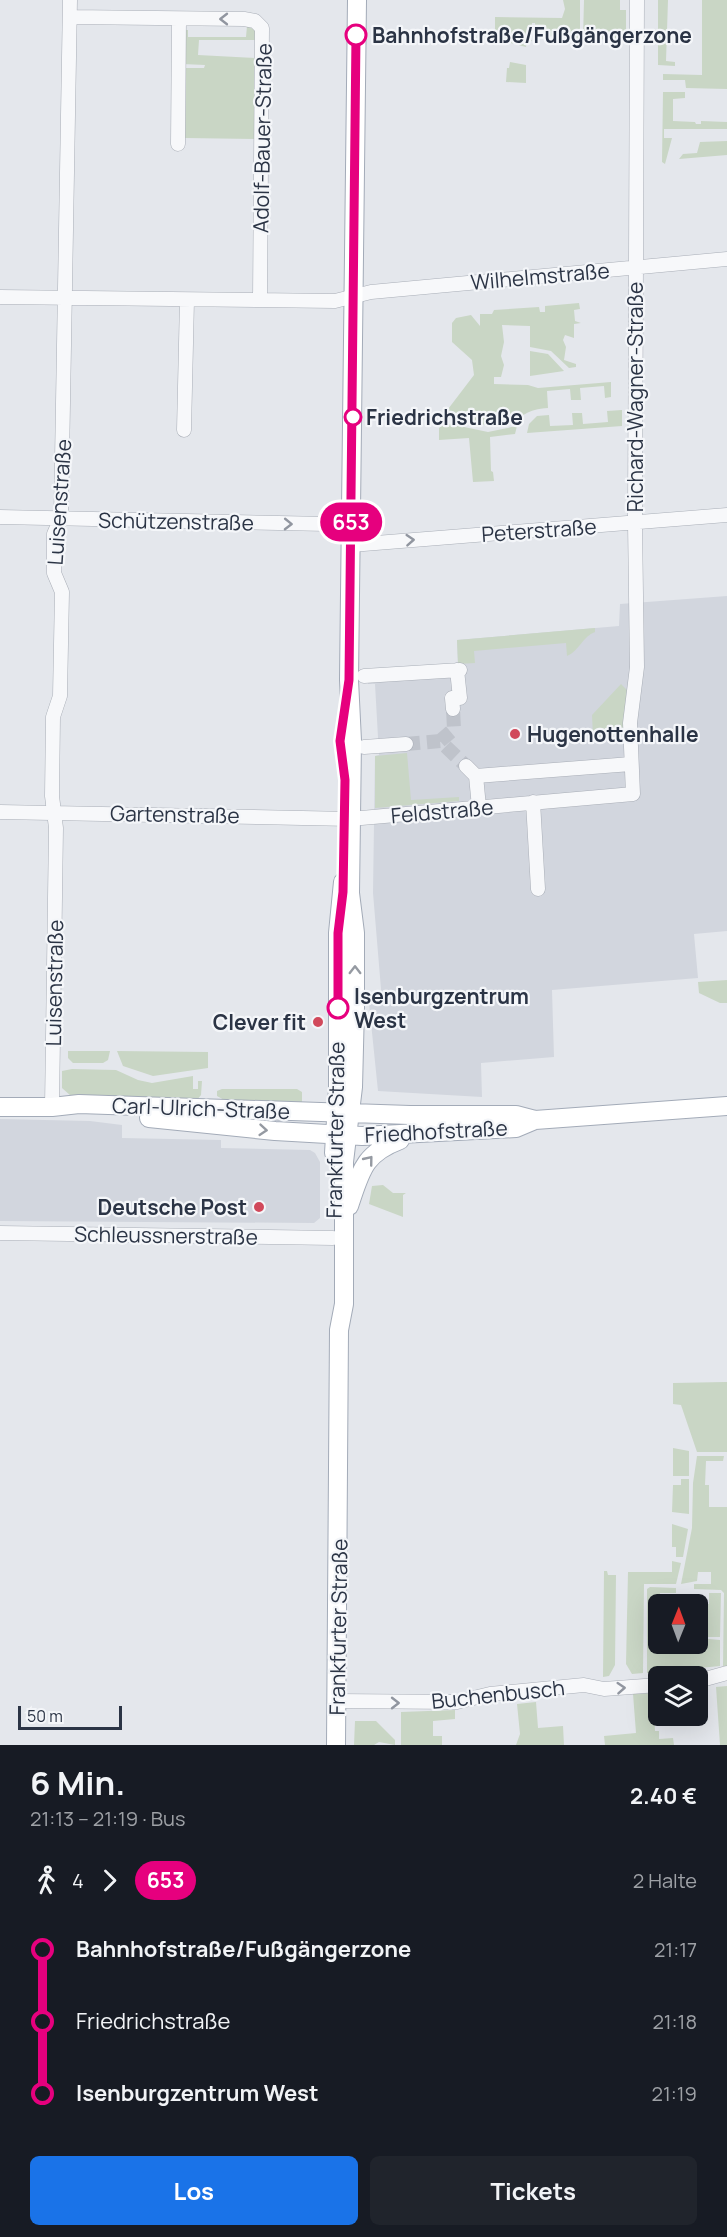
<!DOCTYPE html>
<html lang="de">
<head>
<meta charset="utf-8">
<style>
	body { margin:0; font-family:Manrope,sans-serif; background:#20242c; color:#f1f3f6; height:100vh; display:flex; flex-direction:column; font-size:22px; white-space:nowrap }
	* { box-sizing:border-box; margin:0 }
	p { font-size:20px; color:#9ea1a6 }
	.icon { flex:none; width:33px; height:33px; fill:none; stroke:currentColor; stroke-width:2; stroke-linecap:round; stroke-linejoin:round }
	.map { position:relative; height:1745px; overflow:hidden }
	.sheet { display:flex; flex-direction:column; background:#171b24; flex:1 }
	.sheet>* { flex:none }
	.badge { padding:0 12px; border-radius:20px; font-size:21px; line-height:39px }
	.needle { width:39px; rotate:1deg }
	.controls { position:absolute; left:648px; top:1594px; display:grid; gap:12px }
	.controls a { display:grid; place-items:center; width:60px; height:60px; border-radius:9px; background:#171b24; box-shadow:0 6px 24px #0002; font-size:30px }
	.scale { position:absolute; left:18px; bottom:15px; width:104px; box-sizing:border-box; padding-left:6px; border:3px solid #2b3445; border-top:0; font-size:16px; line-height:21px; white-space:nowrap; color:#2b3445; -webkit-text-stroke:4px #f4f6f9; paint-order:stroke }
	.map>.badge { position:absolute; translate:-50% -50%; box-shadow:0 0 0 3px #fff }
	.legs { display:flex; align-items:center; gap:9px; height:66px; padding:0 30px; font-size:20px }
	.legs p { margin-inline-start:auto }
	.headline { display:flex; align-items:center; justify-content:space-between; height:102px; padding:0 30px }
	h1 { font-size:33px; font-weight:700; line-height:45px }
	.cta { display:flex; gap:12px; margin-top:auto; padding:12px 30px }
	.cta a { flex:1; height:69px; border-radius:9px; background:#1a73e8; color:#fff; font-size:24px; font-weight:700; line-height:69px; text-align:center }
	.cta a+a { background:#20242c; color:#f1f3f6 }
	ul { padding:0 30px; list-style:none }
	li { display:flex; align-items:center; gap:21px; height:72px; font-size:22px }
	li i { display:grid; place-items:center; width:9px; height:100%; margin:0 8px; background:currentColor }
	li i::after { content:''; width:15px; height:15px; margin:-8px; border:4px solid; border-radius:50%; background:#171b24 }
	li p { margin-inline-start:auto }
	li:first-child i { background:linear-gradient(#0000 50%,currentColor 0) }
	li:last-child i { background:linear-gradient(currentColor 50%,#0000 0) }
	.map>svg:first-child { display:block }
	.built { fill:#d2d6de }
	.green { fill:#c9d6c5 }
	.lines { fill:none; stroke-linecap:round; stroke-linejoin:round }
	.minor-tunnel { stroke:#bfc3cb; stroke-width:14; stroke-dasharray:14 7; stroke-linecap:butt }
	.minor-casing { stroke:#a9aeb7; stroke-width:15 }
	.major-casing { stroke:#a3abb8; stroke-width:20 }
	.minor { stroke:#f7f8fa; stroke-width:14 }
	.major { stroke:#fff; stroke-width:18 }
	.oneway { stroke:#9196a0 }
	.oneway2 { stroke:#959aa2 }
	.line-1-casing { stroke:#fff; stroke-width:14 }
	.line-1 { stroke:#e6007e; stroke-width:9 }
	.stop-1-dot { fill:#fff; stroke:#e6007e; stroke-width:3 }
	.poi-dot { fill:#d1495b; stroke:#f4f6f9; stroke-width:2 }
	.labels { text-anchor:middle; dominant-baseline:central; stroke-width:4.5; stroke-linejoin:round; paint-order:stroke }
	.stop-label { font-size:21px; font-weight:bold; fill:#2b3445; stroke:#f4f6f9; text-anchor:start }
	.street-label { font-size:21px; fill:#2b3445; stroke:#f4f6f9 }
	.poi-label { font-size:21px; font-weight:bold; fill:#2b3445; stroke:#f4f6f9; text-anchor:end }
</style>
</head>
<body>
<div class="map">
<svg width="727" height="1745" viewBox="0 0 727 1745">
	<rect width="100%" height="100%" fill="#e4e7ec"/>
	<path class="built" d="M727 596V931L694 934 698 978 552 990 554 1057 481 1063 482 1097 378 1091 369 1003 382 1001 373 893 375 756 379 755 375 684H368V669L458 664 457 640 619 626 620 604Z
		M0 1119 90 1121 122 1125V1138L221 1140V1148L310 1150 315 1153 320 1162V1218L314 1223 0 1221Z"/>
	<path class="green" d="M563 0H580V39L535 35V23H532V35H527L532 41H527L526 47 495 39V17L562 18 565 9Z
		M584 0H620V10H626V40L583 39Z
		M658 0H668L666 61 675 62V66L658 65Z
		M702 0H727V89L686 88 685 80H663V74L702 75Z
		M247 26 255 30 256 40H199L198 55 255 58 254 139 185 138 182 68H204L205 65 182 64 183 30H188V37H246Z
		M510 62 526 65V83L506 82 507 68H509Z
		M663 92H685V98L673 99V121L695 122 696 124H701V121L727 122V129H664V138H672L665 164 662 162Z
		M727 141V155L679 159 683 154 697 153 700 142Z
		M579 303 580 309 574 310 575 321 581 323 574 324V338L565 335 563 340 566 347 564 360 576 364V367L569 368 551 351 530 347V326L502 325 504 342 501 356 504 365 501 377H494V384L528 385 538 388 611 382V397L605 398 604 386 580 388 581 400H571L570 389 547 391 548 408C523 409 520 422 499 425 480 427 461 418 442 417L474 375 472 360 452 342V323L456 318 471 315 480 326V314H492L494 310 539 307 540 312H545V306Z
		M530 351 548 354 564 371 530 376Z
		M622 410V426L527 433 529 424 537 416 549 415 550 426 573 425 572 413H582L583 424 608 422 607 411Z
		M445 423 488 432 517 426 515 434 490 437 491 471 493 472 494 481 473 482 469 438 439 440V428Z
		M595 628V632C583 636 579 651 567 656L566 643 474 651 475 663 458 664 457 640Z
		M621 684 628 691 625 734 593 737 592 715Z
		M407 753 411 800 459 797V801L375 808V756Z
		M727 980V1003H720L699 993 698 982Z
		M68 1051H110L108 1060 103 1063H73L68 1058Z
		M117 1051 208 1052V1068L153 1076 123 1066Z
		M72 1069 116 1070 138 1080 152 1083 193 1076V1089H198V1081H202L201 1095 197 1100 71 1096 62 1088V1071Z
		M222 1089H297L302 1092V1103L226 1101 217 1096V1091Z
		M383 1185 393 1193H406L403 1195V1217L369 1204 372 1186Z
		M725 1382H727V1452H697L681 1405 673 1404V1383Z
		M673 1448 689 1451V1476H673Z
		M697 1456H724L723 1461H706L705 1485H709V1507H727V1666H723L724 1593 721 1590 694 1589V1584H711V1572H698L697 1581 681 1584 692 1528 693 1483Z
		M681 1479H689V1514L672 1512 673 1485H681Z
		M672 1524 688 1529 683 1557H676V1547H672Z
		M672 1561 681 1563 676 1584H644L643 1673 632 1674 626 1664 628 1572H672Z
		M604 1571H607L608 1575H616L615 1665 609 1676 603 1677Z
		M650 1587 676 1588V1593H660L658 1644H698V1638L720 1640V1666L647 1673V1589Z
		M709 1593H721L720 1637H705V1625H702L704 1604H709Z
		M727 1686V1745H720L716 1687Z
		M653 1693 655 1731H659V1739L673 1738 674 1745H605L604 1736 636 1733 633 1694Z
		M536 1702 538 1728 563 1726 564 1745H516L520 1734 517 1704Z
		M455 1710V1719L433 1721V1736H442V1745H401V1712Z
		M355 1721H376L395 1740V1745L379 1742 374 1745H354Z"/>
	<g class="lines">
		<path class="minor-tunnel" d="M440 741 454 729 453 709
			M406 744 440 741 466 766"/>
		<defs>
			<path id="minor" d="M70 17 244 19 255 21 262 28 260 300
				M178 144 179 19
				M0 297 335 301 371 292 727 259
				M184 430 187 300
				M0 517 327 524 351 522
				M351 545 727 515
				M364 676 460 670
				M453 709 452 698H460L457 670
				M364 747 406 744
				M466 766 476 776 479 807
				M476 776 631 764
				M533 802 538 889
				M0 812 350 819 633 794 630 723 637 667 635 523 637 0
				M52 1107 56 828 52 796 53 717 60 696 62 592 54 573V534L61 518 70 0
				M0 1233 333 1238
				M698 1681 727 1673
				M336 1701 457 1702 490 1694 584 1685 604 1689 658 1685"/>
			<path id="major" d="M0 1107H52L79 1104 410 1115H516L535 1120 727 1106
				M149 1118 275 1131 362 1136 516 1128 535 1120
				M334 1153 338 1087V933L343 882
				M349 1206C361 1171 363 1154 400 1140
				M336 1745 339 1330 344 1304V1162L353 1087 355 1007V933L350 893 352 741 349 680 357 0"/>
		</defs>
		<use href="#minor" class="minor-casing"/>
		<use href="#major" class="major-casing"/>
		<use href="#minor" class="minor"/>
		<use href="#major" class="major"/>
	</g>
	<defs><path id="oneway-chevron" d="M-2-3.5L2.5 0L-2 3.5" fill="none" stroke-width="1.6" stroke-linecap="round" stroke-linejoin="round" transform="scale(1.5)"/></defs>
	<g class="oneway">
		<use href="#oneway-chevron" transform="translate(224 19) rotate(180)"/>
		<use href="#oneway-chevron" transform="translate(288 524) rotate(1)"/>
		<use href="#oneway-chevron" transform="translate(410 540) rotate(-4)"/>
		<use href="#oneway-chevron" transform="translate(621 1688) rotate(-4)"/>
		<use href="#oneway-chevron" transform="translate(395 1703)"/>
	</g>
	<g class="oneway2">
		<use href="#oneway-chevron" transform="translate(355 970) rotate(-90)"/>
		<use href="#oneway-chevron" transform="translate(263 1130) rotate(5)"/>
		<use href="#oneway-chevron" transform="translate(369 1160) rotate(-51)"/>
	</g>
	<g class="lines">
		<defs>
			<path id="line-1" d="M338 1008V933L343 892 345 780 340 741 349 680 356 35"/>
		</defs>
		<use href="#line-1" class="line-1-casing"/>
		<use href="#line-1" class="line-1"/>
	</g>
	<g class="stop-1-dot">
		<circle cx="356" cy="35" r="10"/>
		<circle cx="353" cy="417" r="8"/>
		<circle cx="338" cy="1008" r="10"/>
	</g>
	<g class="poi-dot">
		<circle cx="515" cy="734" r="6"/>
		<circle cx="318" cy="1022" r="6"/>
		<circle cx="259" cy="1207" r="6"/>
	</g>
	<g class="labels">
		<g class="stop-label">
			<text x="372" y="35">Bahnhofstraße/Fußgängerzone</text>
			<text x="366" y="417">Friedrichstraße</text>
			<text x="354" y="996">Isenburgzentrum<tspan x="354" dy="24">West</tspan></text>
		</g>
		<g class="street-label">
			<text transform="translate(262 138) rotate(-89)">Adolf-Bauer-Straße</text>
			<text transform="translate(540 276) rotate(-5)">Wilhelmstraße</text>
			<text transform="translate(635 397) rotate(-90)">Richard-Wagner-Straße</text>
			<text transform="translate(59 502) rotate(-86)">Luisenstraße</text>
			<text transform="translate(176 521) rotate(1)">Schützenstraße</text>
			<text transform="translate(539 530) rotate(-4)">Peterstraße</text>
			<text transform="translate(442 811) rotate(-5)">Feldstraße</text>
			<text transform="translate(175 814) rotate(1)">Gartenstraße</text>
			<text transform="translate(54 983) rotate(-89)">Luisenstraße</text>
			<text transform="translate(201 1108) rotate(2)">Carl-Ulrich-Straße</text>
			<text transform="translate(335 1130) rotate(-89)">Frankfurter Straße</text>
			<text transform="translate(436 1131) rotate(-3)">Friedhofstraße</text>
			<text transform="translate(166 1235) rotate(1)">Schleussnerstraße</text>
			<text transform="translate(338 1627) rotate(-89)">Frankfurter Straße</text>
			<text transform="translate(498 1694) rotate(-6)">Buchenbusch</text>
		</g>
		<g class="poi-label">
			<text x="527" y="734" text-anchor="start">Hugenottenhalle</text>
			<text x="306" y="1022">Clever fit</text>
			<text x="247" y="1207">Deutsche Post</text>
		</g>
	</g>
</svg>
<div class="controls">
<a><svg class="needle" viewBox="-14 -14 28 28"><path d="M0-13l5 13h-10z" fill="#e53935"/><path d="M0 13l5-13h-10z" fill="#9ea1a6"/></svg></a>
<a><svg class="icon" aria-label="layers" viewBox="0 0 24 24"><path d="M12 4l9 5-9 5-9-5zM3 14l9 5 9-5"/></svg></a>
</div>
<div class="scale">50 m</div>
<b class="badge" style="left:351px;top:522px;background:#e6007e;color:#fff">653</b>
</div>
<section class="sheet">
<div class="headline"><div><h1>6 Min.</h1><p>21:13 – 21:19 · Bus</p></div><b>2.40 €</b></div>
<div class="legs"><svg class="icon" aria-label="walk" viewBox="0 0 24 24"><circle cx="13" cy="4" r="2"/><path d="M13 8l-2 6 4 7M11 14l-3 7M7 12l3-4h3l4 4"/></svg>4<svg class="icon" aria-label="forward" viewBox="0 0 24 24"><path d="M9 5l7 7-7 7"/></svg><b class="badge" style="background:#e6007e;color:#fff">653</b><p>2 Halte</p></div>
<ul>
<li><i style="color:#e6007e"></i><b>Bahnhofstraße/Fußgängerzone</b><p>21:17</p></li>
<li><i style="color:#e6007e"></i><span>Friedrichstraße</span><p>21:18</p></li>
<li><i style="color:#e6007e"></i><b>Isenburgzentrum West</b><p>21:19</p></li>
</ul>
<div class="cta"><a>Los</a><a>Tickets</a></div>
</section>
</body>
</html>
